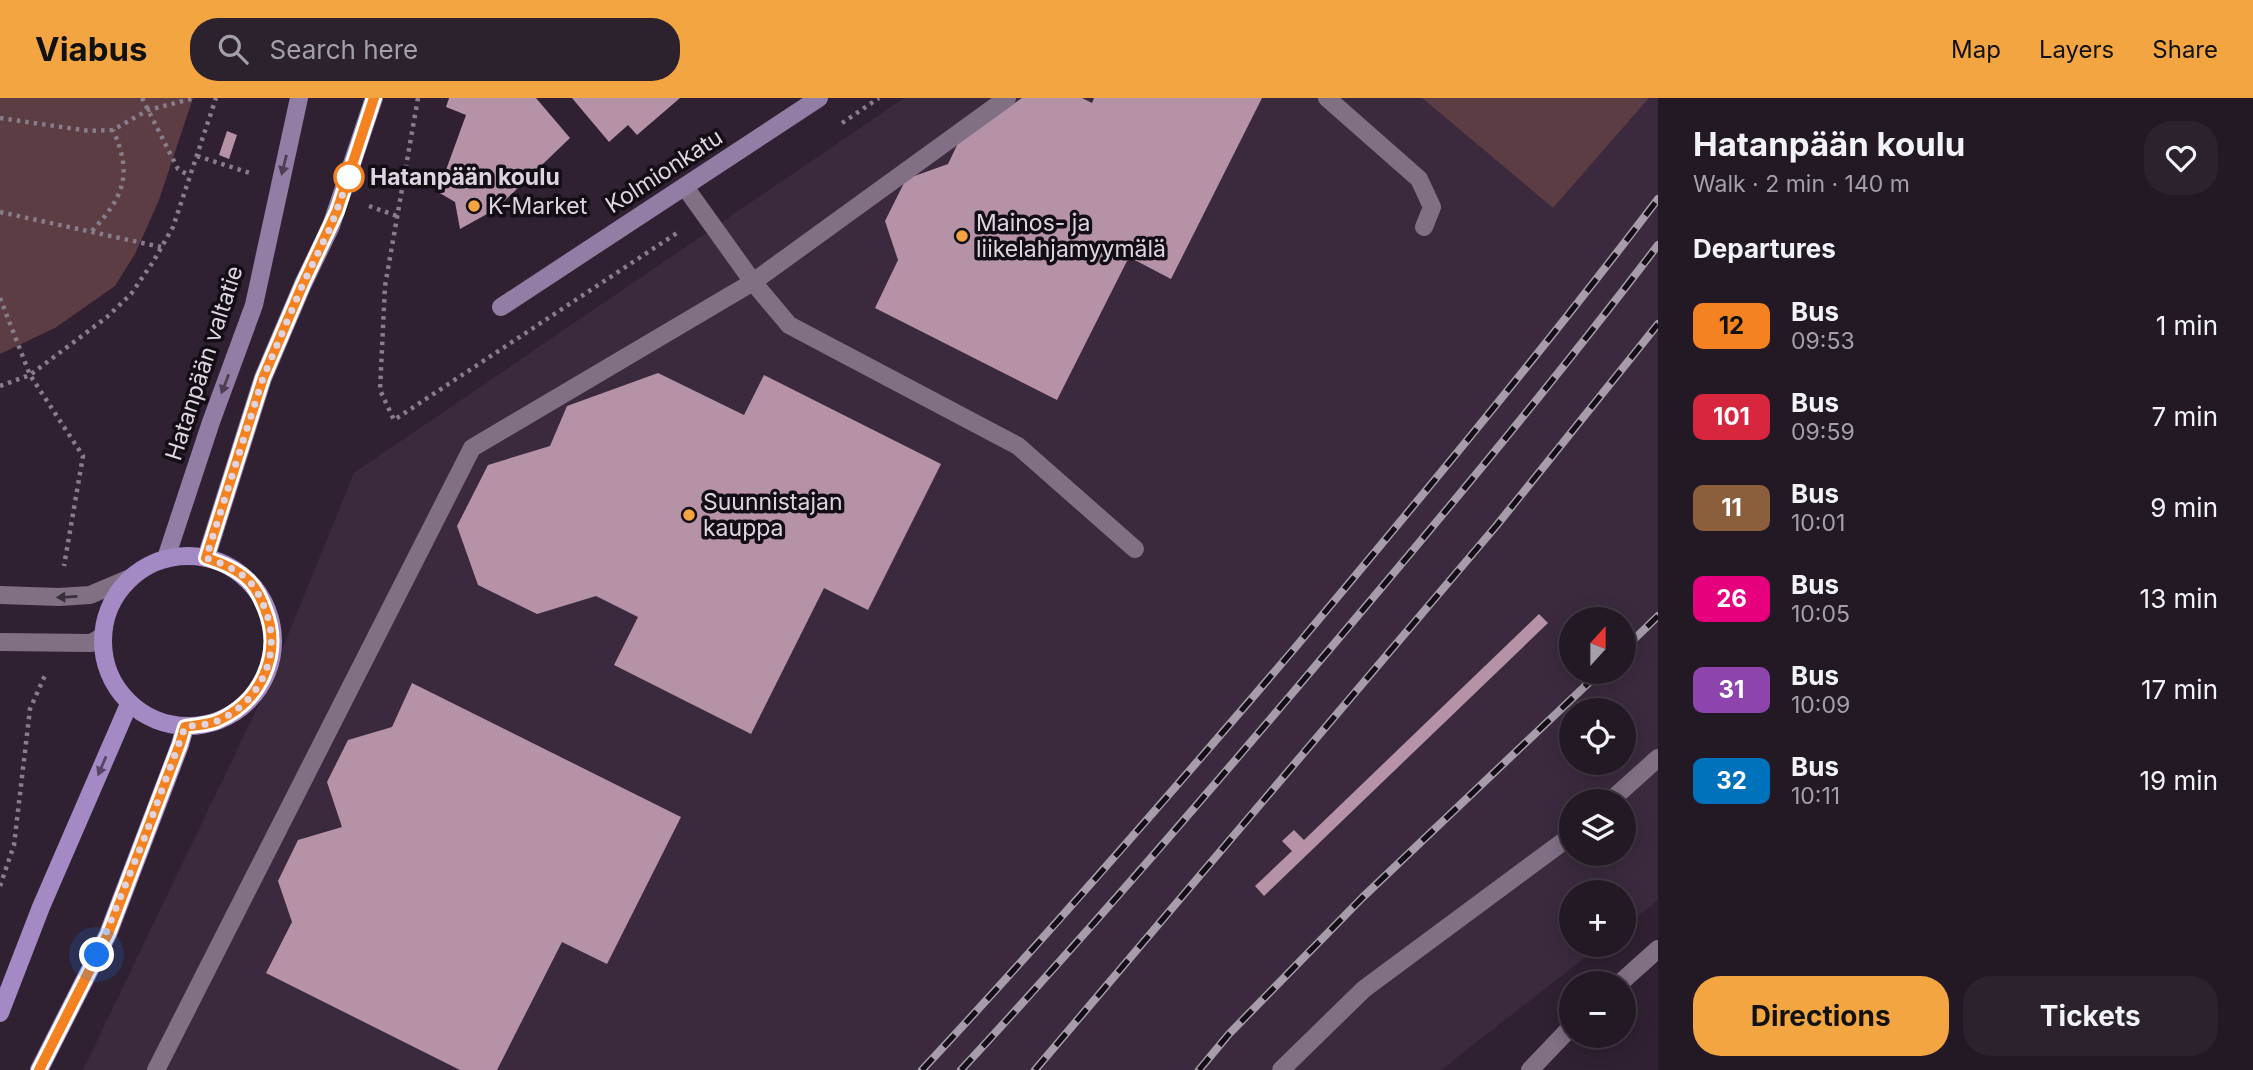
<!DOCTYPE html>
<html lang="en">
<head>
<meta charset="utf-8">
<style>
	body { margin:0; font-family:Inter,sans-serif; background:#2b222d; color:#f1f3f6; height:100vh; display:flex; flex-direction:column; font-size:26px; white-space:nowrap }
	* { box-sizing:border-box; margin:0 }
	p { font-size:23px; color:#a3a0a7 }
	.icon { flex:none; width:38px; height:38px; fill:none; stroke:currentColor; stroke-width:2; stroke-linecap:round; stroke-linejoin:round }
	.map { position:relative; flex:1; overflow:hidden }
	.sheet { display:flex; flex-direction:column; background:#231925; width:595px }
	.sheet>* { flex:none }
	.badge { padding:0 14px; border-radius:10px; font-size:24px; line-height:46px }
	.needle { width:46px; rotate:21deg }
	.fabs { position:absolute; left:1559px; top:509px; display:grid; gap:14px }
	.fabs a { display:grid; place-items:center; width:77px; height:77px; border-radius:50%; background:#231925; box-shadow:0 4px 18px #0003,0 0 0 2px #403842; font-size:35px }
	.you { position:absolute; width:35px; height:35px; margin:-18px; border:5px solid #fff; border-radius:50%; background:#1a73e8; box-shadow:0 0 0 10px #1a73e833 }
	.map>.badge { position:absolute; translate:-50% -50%; box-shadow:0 0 0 4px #fff }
	h2 { padding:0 35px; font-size:26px; line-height:63px }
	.round { display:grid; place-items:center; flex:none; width:74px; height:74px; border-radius:28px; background:#2b222d }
	.summary { display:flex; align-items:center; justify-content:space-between; height:119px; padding:0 35px }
	h1 { font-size:33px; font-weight:700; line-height:52px }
	.button { display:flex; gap:14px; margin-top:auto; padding:14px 35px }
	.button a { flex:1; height:80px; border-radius:28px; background:#f2a540; color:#111; font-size:28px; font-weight:700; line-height:80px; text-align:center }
	.button a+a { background:#2b222d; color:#f1f3f6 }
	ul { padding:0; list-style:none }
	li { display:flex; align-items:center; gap:21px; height:91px; padding:0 35px }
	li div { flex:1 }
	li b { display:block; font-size:26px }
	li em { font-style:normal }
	li .badge { min-width:77px; font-weight:700; text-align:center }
	header { display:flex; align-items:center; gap:42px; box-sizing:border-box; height:98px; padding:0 35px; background:#f2a540; color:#111 }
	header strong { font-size:33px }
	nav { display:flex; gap:38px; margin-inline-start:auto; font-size:24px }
	.search { width:490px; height:63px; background:#2b222d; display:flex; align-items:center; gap:18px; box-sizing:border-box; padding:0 24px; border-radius:28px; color:#a3a0a7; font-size:26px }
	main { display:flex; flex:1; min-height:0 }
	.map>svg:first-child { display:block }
	.built { fill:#3b2a3e; fill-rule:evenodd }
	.green { fill:#5b3d43 }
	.building { fill:#b592a6 }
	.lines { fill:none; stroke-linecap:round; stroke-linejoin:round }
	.path { stroke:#887d8a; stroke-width:4.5; stroke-dasharray:3.5 5; stroke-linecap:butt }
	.service { stroke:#817084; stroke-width:18 }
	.tertiary { stroke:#817084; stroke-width:18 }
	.secondary { stroke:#927da4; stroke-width:18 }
	.primary { stroke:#a38ac5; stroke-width:18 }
	.rail-casing { stroke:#a79ca9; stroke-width:8 }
	.rail { stroke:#130d15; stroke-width:5; stroke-dasharray:16; stroke-linecap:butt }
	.oneway { fill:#4c3f55 }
	.oneway2 { fill:#3a303c }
	.oneway3 { fill:#544564 }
	.line-casing { stroke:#fff; stroke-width:16 }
	.line { stroke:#f58220; stroke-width:10 }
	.walk { stroke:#ded5e0; stroke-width:7; stroke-dasharray:0 12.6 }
	.stop-dot { fill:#fff; stroke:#f58220; stroke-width:3.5 }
	.poi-dot { fill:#f2a540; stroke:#130d15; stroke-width:2.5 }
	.labels { text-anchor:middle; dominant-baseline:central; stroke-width:7; stroke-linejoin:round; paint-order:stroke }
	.street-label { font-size:23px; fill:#ded5e0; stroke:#130d15 }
	.stop-label { font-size:23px; font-weight:bold; fill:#ded5e0; stroke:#130d15; text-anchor:start }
	.poi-label { font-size:23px; fill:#ded5e0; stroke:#130d15; text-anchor:start }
</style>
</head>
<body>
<header>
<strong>Viabus</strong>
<div class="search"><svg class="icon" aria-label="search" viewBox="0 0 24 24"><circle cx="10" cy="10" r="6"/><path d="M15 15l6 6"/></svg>Search here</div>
<nav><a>Map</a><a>Layers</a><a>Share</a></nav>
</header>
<main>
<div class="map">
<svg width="1658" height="972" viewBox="0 0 1658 972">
	<rect width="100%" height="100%" fill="#2f2131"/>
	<path class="built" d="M904 0H1422L1553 110 1649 0H1658V802L1624 829V794H1572V847H1601L1441 972H83L264 596 354 375ZM1572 522H1624V574H1572ZM1572 612H1624V665H1572ZM1572 704H1624V756H1572Z"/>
	<path class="green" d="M0 0H193L159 102 135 156 115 188 55 230 0 256Z
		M1422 0H1649L1553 110Z"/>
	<path class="building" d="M449 0H536L570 40 496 111 460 131 455 104 438 94 466 17 446 9Z
		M572 0H680L637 37 628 27 609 44Z
		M1022 0H1082L1092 5 1094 0H1262L1171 181 1129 159 1057 302 875 210 898 162 885 123 906 81 948 66 959 43Z
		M227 33 237 37 229 61 219 57Z
		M658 275 744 317 764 277 941 366 868 512 824 490 751 636 614 567 638 519 596 498 537 516 478 487 457 428 488 367 550 348 567 308Z
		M1539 516 1548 525 1264 798 1255 788 1292 753 1282 743 1294 732 1304 742Z
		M412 585 681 719 607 866 562 844 497 972H460L266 875 292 824 278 783 298 742 342 729 327 684 348 642 392 629Z"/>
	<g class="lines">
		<path class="path" d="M142 0 178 71 190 78
			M418 0 385 188 380 292 394 322 680 133
			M0 20 89 33 113 32 148 12 195 0
			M842 25 879 0
			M197 58 253 76
			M369 108 397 118
			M0 114 161 149
			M92 133C124 98 133 77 113 32
			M0 200 30 277 83 358 64 468
			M0 288 30 277 107 219 131 196 153 164 173 129 216 0
			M0 788 14 747 30 611 46 575"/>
		<path class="service" d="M1327 0 1419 81 1432 109 1424 129
			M685 89 753 184 789 227 1018 348 1135 451
			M1609 704 1658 660
			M156 972 472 350 753 184 1007 0
			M1281 972 1364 891 1572 737"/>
		<path class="tertiary" d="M0 497 59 499 90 497 130 480
			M0 544 91 545 102 539
			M1619 886 1658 851
			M1530 972 1572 928"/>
		<path class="secondary" d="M501 209 819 0
			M166 460 211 324 254 207 299 0
			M206 460 263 280 303 186 331 128 374 0"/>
		<path class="primary" d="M103 543a85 85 0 1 1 170 0a85 85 0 1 1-170 0Z
			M0 915 41 809 129 606
			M39 972 108 836 180 647 185 629"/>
		<defs>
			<path id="rail" d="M1624 551 1658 518
				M922 972C1050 835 1173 693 1294 551 1418 403 1541 255 1658 101
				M961 972C1078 846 1190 716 1301 585 1423 441 1544 297 1658 147
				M1035 972 1497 427 1658 226
				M1199 972 1229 936 1363 799 1600 574"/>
		</defs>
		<use href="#rail" class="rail-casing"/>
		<use href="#rail" class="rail"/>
	</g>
	<defs><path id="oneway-solid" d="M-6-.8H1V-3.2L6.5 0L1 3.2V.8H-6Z" transform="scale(1.75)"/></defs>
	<g class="oneway">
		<use href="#oneway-solid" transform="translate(284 67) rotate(104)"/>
		<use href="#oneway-solid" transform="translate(225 286) rotate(111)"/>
	</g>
	<use class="oneway2" href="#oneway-solid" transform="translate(67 499) rotate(177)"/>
	<use class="oneway3" href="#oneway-solid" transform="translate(102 668) rotate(113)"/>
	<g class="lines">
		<defs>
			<path id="line" d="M39 972 108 836 180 646 185 629C195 627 207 627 217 623 261 604 283 556 265 511 261 501 257 491 249 483 237 471 221 465 206 460L263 280 303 186 337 113 374 0"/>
		</defs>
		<use href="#line" class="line-casing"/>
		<use href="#line" class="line"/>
		<path class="walk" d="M97 857 144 741 185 629C195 627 207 627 217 623 261 604 283 556 265 511 261 501 257 491 249 483 237 471 221 465 206 460L263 280 303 186 331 128 350 76 349 79"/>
	</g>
	<circle class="stop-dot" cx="349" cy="79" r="14"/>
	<g class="poi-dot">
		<circle cx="474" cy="108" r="7"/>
		<circle cx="962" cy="138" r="7"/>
		<circle cx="689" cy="417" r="7"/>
	</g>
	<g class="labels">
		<g class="street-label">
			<text transform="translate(664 73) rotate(-33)">Kolmionkatu</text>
			<text transform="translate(204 265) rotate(-72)">Hatanpään valtatie</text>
		</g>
		<g class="stop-label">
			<text x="370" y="79">Hatanpään koulu</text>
		</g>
		<g class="poi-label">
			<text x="488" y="108">K-Market</text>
			<text x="976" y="125">Mainos- ja<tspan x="976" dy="26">liikelahjamyymälä</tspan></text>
			<text x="703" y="404">Suunnistajan<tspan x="703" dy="26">kauppa</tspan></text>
		</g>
	</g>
</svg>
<div class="fabs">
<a><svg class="needle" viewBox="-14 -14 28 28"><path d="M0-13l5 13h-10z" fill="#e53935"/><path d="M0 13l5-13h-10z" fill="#a3a0a7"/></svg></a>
<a><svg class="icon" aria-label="locate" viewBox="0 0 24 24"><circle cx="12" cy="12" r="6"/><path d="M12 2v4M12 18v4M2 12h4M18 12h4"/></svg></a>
<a><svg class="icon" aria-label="layers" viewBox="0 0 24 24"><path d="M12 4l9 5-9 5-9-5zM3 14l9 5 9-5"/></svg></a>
<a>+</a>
<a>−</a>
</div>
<div class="you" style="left:97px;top:857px"></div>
</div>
<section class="sheet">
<div class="summary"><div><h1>Hatanpään koulu</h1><p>Walk · 2 min · 140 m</p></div><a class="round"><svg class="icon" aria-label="heart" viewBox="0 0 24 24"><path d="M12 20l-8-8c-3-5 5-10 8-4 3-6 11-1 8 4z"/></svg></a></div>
<h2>Departures</h2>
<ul>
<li><span class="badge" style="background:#f58220;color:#111">12</span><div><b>Bus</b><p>09:53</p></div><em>1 min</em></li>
<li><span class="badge" style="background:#d7263d;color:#fff">101</span><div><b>Bus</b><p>09:59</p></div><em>7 min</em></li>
<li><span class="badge" style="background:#8b5e3c;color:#fff">11</span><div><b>Bus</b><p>10:01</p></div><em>9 min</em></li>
<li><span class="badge" style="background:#e6007e;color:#fff">26</span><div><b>Bus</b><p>10:05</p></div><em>13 min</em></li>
<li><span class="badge" style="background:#8e44ad;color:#fff">31</span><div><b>Bus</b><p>10:09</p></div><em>17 min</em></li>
<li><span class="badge" style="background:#0072bc;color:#fff">32</span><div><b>Bus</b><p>10:11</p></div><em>19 min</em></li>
</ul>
<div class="button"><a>Directions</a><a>Tickets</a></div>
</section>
</main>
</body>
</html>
